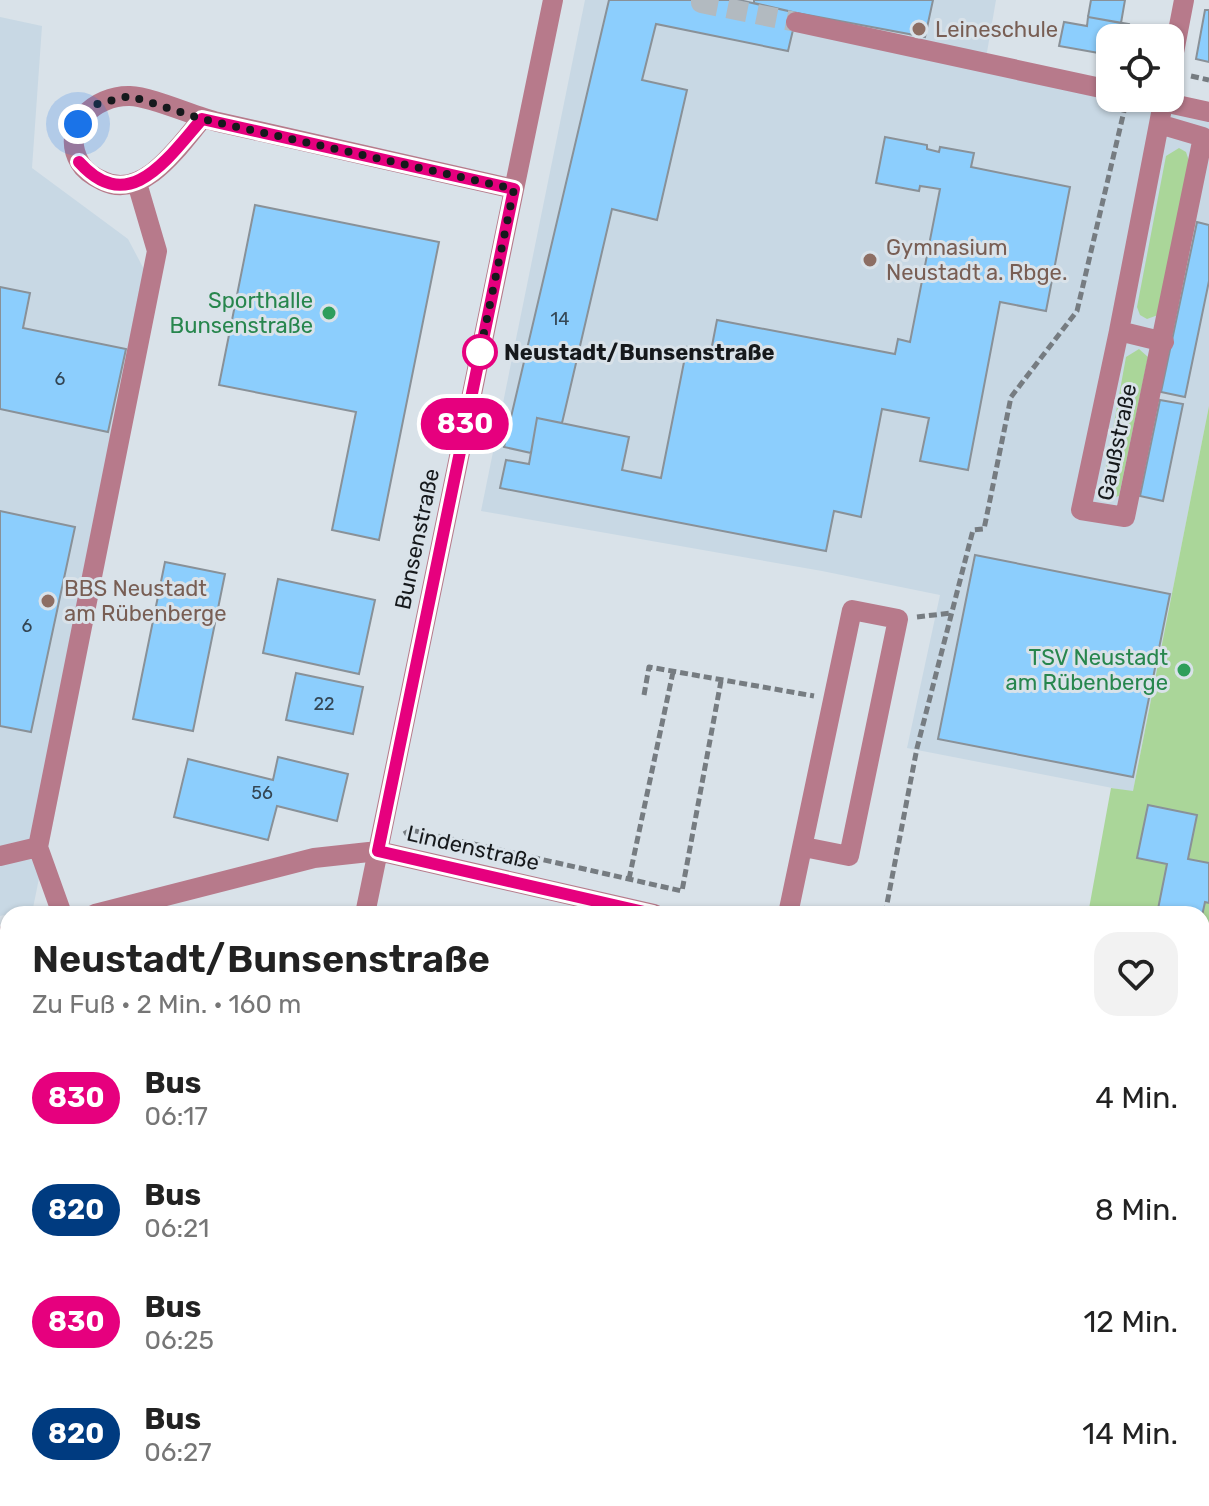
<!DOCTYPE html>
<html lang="de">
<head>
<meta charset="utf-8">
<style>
	body { margin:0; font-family:Rubik,sans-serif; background:#f2f2f2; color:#222; height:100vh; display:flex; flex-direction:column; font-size:30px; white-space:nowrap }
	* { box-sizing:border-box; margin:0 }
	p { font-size:26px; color:#767676 }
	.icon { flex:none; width:44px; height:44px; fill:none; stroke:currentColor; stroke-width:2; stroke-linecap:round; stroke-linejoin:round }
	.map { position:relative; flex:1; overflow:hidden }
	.details { position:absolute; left:0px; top:906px; width:1210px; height:600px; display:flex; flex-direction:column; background:#fff; border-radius:24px 24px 0 0; box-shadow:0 2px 6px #0004 }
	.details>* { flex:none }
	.badge { padding:0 16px; border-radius:26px; font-size:28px; line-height:52px }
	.fabs { position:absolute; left:1096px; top:24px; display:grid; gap:16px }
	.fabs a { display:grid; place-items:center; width:88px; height:88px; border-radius:16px; background:#fff; box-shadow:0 2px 6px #0004; font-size:40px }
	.you { position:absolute; width:40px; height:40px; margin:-20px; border:6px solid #fff; border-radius:50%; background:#1a73e8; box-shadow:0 0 0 12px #1a73e833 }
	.map>.badge { position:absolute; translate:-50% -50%; box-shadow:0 0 0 4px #fff }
	.round { display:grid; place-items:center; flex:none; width:84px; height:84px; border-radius:24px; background:#f2f2f2 }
	.head { display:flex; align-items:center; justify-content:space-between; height:136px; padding:0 32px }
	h1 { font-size:38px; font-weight:600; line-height:60px }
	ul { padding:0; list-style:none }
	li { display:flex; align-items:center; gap:24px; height:112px; padding:0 32px }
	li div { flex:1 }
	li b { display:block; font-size:30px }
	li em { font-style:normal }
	li .badge { min-width:88px; font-weight:700; text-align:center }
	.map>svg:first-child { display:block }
	.built { fill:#c8d8e4 }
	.green { fill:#aad699 }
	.building { fill:#8ccefd; stroke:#899198; stroke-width:2 }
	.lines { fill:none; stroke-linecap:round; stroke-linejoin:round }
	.minor-tunnel { stroke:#b2bac0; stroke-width:20; stroke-dasharray:20 10; stroke-linecap:butt }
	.path { stroke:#767c81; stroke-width:5; stroke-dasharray:8 4; stroke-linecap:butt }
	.minor { stroke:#b77a8b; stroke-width:20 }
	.line-casing { stroke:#fff; stroke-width:18 }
	.line { stroke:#e6007e; stroke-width:12 }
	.walk { stroke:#16191c; stroke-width:8; stroke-dasharray:0 14.4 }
	.education-dot { fill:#8d6e63; stroke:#d9e2e9; stroke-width:3 }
	.leisure-dot { fill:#2e9e5b; stroke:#d9e2e9; stroke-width:3 }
	.stop-dot { fill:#fff; stroke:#e6007e; stroke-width:4 }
	.labels { text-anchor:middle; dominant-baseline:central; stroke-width:6; stroke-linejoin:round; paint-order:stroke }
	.number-label { font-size:18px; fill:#344654 }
	.education-label { font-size:22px; fill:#785e54; stroke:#d9e2e9; text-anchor:start }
	.leisure-label { font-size:22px; fill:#27864d; stroke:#d9e2e9; text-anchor:end }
	.stop-label { font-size:22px; font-weight:bold; fill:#16191c; stroke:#d9e2e9; text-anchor:start }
	.street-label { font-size:22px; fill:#16191c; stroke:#d9e2e9 }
</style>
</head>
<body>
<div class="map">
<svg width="1209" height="1506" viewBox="0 0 1209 1506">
	<rect width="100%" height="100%" fill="#d9e2e9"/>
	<path class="built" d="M585 0H996L986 58 1110 98H1153L1209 115V406L1133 792 907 748 940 595 822 571 481 511Z
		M0 17 42 26 32 168 128 239 157 294 33 908 0 916Z"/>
	<path class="green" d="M1179 148 1186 152 1189 161 1158 315 1147 319 1140 315 1137 307 1166 156Z
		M1139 349 1148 357 1119 496 1112 498 1102 489 1126 357Z
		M1209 406V1008L1202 1006V914H1088L1111 788 1133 791Z
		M8 1282V1378L0 1380V1284Z"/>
	<path class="building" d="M609 0H739L797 13 788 51 656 24 642 80 687 90 657 220 612 209 562 423 537 418 531 453 504 447Z
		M754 0H933L925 37 797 13 754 3Z
		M1091 0H1125L1121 23 1088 17Z
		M1205 10H1209V62L1196 59Z
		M1088 17 1129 24 1127 38H1110V55L1059 46 1064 22 1087 26Z
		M885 137 927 145V149L939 152 940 147 974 153 971 167 1070 187 1046 311 1000 302 968 470 920 461 929 418 882 409 861 517 834 511 826 551 500 488 506 460 529 464 537 418 629 437 622 470 661 478 687 347 711 351 717 320 895 354 898 339 910 342 940 189 920 186 919 191 876 183Z
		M255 205 439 242 379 540 332 530 356 412 219 385Z
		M1197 222 1209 225V281L1185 397 1161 392Z
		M0 287 30 293 23 328 126 349 108 432 0 409Z
		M1160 400 1183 404 1163 501 1140 496Z
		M0 511 75 527 31 732 0 726Z
		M975 555 1170 594 1133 777 938 739Z
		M165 562 225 574 193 731 133 719Z
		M278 579 375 600 359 674 263 653Z
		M296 673 363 687 353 734 286 720Z
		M278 757 348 774 337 821 277 806 268 840 174 817 188 759 273 780Z
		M1148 805 1197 815 1188 859 1209 863V903L1205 902 1202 916 1157 914 1167 864 1137 858Z
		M1202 1089 1209 1091V1147L1202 1176Z
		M1202 1294 1209 1296V1331L1202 1329Z
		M8 1391V1490L0 1492V1393Z
		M572 1498 602 1503 601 1506H570Z
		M913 1498H957L955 1506H911Z"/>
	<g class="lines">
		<path class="minor-tunnel" d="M701 0V3L796 22"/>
		<path class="path" d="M1191 76 1209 80
			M917 617 951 613
			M644 695 649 667 814 696
			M404 834 411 830 682 891 721 681
			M629 879 673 672
			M885 914 917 748 973 530 984 529 1011 397 1077 311 1125 107
			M1202 1386 1209 1388
			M1202 1425 1209 1394
			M556 1506 558 1498
			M823 1506 825 1498
			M978 1506 980 1498
			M1183 1506 1185 1498"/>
		<path class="minor" d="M796 22 1110 90
			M1170 73 1184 0
			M1145 98 1209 112
			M202 119C180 145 143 201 103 181 94 177 85 172 80 163 59 127 95 95 130 96 153 97 193 116 218 122 317 144 416 167 514 189
			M1159 124 1203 137 1125 517 1081 510 1119 331 1164 342
			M1119 331 1164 98
			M0 856 38 847
			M62 914 38 847 157 251 137 183
			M95 914 314 858 378 851 654 914
			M365 914 553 0
			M788 914 852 610 898 619 849 856 804 847
			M0 937 8 935
			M1202 1043 1209 1045
			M113 1506 154 1498
			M243 1506 245 1498"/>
	</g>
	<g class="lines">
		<defs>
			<path id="line" d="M79 162C129 218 168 158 202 119L514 189 378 851 653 914"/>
		</defs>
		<use href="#line" class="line-casing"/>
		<use href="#line" class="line"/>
		<path class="walk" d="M78 124 93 105 130 96 202 119 514 189 480 352"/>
	</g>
	<g class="education-dot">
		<circle cx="919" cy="29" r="8"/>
		<circle cx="870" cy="260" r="8"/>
		<circle cx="48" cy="601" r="8"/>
	</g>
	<g class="leisure-dot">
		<circle cx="329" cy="313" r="8"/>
		<circle cx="1184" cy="670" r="8"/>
	</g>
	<circle class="stop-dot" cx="480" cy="352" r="16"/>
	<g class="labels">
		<g class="number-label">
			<text x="560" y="319">14</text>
			<text x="60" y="379">6</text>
			<text x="27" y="626">6</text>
			<text x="324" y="704">22</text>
			<text x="262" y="793">56</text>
		</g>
		<g class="education-label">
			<text x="935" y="29">Leineschule</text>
			<text x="886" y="247">Gymnasium<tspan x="886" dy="25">Neustadt a. Rbge.</tspan></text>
			<text x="64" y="588">BBS Neustadt<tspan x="64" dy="25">am Rübenberge</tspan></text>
		</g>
		<g class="leisure-label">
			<text x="313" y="300">Sporthalle<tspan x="313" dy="25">Bunsenstraße</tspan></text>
			<text x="1168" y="657">TSV Neustadt<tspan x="1168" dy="25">am Rübenberge</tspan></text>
		</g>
		<g class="stop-label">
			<text x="504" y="352">Neustadt/Bunsenstraße</text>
		</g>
		<g class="street-label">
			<text transform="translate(1117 442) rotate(-78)">Gaußstraße</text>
			<text transform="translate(417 539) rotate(-78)">Bunsenstraße</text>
			<text transform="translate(473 848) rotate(13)">Lindenstraße</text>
		</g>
	</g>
</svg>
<div class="fabs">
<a><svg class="icon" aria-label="locate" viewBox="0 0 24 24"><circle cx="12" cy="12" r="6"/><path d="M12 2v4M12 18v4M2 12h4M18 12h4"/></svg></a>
</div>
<div class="you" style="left:78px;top:124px"></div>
<b class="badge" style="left:465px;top:424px;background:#e6007e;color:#fff">830</b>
<section class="details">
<div class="head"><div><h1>Neustadt/Bunsenstraße</h1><p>Zu Fuß · 2 Min. · 160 m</p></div><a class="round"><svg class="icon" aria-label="heart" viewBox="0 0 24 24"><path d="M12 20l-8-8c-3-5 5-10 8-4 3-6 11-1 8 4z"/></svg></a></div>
<ul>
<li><span class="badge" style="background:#e6007e;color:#fff">830</span><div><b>Bus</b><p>06:17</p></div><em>4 Min.</em></li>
<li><span class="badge" style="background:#003b80;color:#fff">820</span><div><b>Bus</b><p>06:21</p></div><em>8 Min.</em></li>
<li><span class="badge" style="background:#e6007e;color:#fff">830</span><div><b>Bus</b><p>06:25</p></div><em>12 Min.</em></li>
<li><span class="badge" style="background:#003b80;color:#fff">820</span><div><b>Bus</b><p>06:27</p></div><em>14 Min.</em></li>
</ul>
</section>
</div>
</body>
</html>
